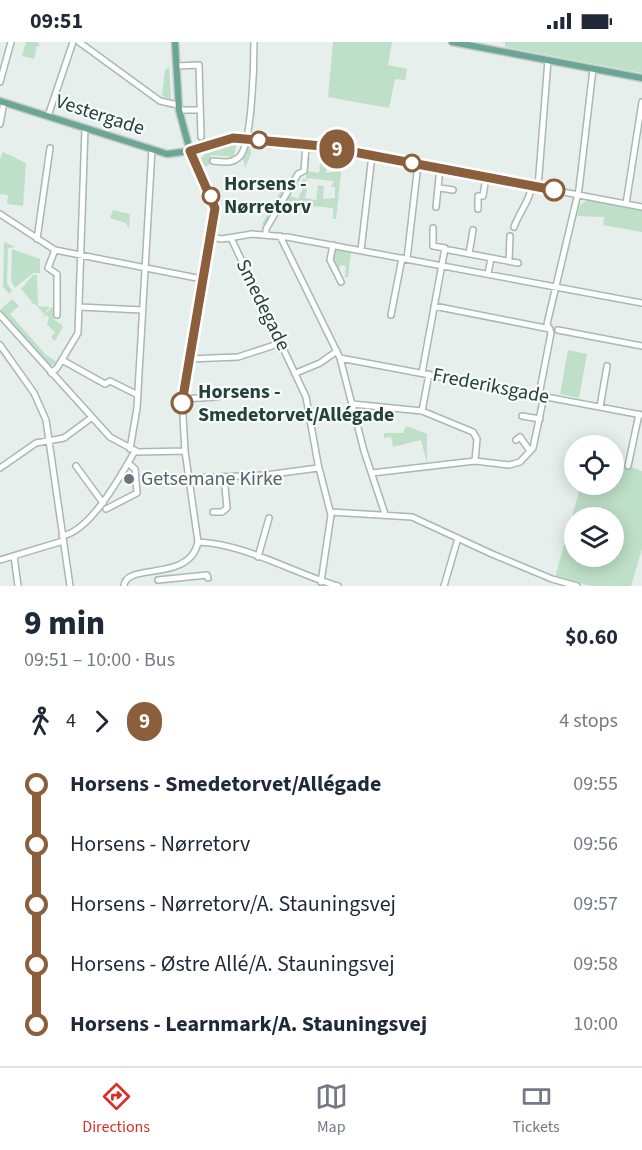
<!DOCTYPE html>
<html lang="en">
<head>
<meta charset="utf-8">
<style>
	body { margin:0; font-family:"Source Sans 3",sans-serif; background:#f6f6f7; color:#1f2937; height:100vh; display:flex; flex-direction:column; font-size:22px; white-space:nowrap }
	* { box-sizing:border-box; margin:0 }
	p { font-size:20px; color:#747a83 }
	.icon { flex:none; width:33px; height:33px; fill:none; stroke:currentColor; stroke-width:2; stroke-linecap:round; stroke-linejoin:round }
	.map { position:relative; height:544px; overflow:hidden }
	.drawer { display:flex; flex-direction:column; background:#fff; flex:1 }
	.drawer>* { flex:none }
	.badge { padding:0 12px; border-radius:20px; font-size:21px; line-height:39px }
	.fabs { position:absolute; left:564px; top:393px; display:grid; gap:12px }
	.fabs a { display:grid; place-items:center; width:60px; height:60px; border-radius:50%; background:#fff; box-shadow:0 3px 15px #0003; font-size:30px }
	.map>.badge { position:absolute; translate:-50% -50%; box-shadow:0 0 0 3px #fff }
	.legs { display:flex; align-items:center; gap:9px; height:66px; padding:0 24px; font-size:20px }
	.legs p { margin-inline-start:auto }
	.summary { display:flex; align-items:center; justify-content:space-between; height:102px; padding:0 24px }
	h1 { font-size:33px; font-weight:800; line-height:45px }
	ul { padding:0 24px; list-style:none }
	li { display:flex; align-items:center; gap:21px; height:60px; font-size:22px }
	li i { display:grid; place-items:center; width:9px; height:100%; margin:0 8px; background:currentColor }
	li i::after { content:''; width:15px; height:15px; margin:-8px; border:4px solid; border-radius:50%; background:#fff }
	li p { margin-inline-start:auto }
	li:first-child i { background:linear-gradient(#0000 50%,currentColor 0) }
	li:last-child i { background:linear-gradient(currentColor 50%,#0000 0) }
	.status { display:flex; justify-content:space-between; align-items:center; height:42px; padding:0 30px; background:#fff; direction:ltr }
	.status svg { height:16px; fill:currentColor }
	.tab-bar { display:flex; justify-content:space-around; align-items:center; height:84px; border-top:2px solid #e0e1e3; background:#fff; font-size:16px; color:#747a83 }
	.tab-bar a { display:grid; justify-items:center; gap:3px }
	.tab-bar .on { color:#d93025 }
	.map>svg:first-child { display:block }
	.green { fill:#bfe0c8; fill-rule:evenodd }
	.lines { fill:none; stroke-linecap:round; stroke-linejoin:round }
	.minor-casing { stroke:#a8b8b2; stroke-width:8 }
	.major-casing { stroke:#c2cac8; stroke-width:9 }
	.minor { stroke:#fff; stroke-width:5 }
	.major { stroke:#6aa596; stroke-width:6 }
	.line-1-casing { stroke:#fff; stroke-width:14 }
	.line-1 { stroke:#8b5e3c; stroke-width:9 }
	.stop-1-dot { fill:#fff; stroke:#8b5e3c; stroke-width:3 }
	.worship-dot { fill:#6b7280; stroke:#f7fbf9; stroke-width:2 }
	.labels { text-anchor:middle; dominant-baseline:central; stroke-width:4.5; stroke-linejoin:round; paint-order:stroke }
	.street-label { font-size:20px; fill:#24423a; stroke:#f7fbf9 }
	.stop-label { font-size:20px; font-weight:bold; fill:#24423a; stroke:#f7fbf9; text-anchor:start }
	.worship-label { font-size:20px; fill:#5b616d; stroke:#f7fbf9; text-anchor:start }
</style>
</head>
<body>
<div class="status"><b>09:51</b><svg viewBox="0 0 49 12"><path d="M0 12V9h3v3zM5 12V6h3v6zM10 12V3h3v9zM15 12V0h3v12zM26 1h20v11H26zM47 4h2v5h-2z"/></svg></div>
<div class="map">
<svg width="642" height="544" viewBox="0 0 642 544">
	<rect width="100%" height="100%" fill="#e6efeb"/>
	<path class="green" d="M26 0H38L40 4H37L34 17 22 14Z
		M333 0H392L388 23 407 27 405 38 395 37 389 66 328 55Z
		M505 0H642V31L505 5Z
		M169 25 171 57H170L162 54 165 28Z
		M237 100 234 115 211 113 209 123 204 125 201 116 211 106Z
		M249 101 303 106 304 114 302 109 275 105 268 108V104L250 102 251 112 245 126 243 117Z
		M308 107 343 112 336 177H333V166L312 164 311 169 281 164 288 153 298 157 303 146 296 142 300 143 303 137H305V142H308L305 156 316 158 318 143 324 144 323 157 335 156V145H331L334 139 308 136 306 141 307 116H310L308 129 319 131 321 117H327L326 131 338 129 337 118H334L337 113 308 110Z
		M3 110 26 121 23 164 7 162 8 153 0 152V117Z
		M292 133C294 138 292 142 289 146L286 145 279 157 281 159 266 184 262 182 284 143 290 144Z
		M587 158 642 169V190L603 183 604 175 577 174 580 163Z
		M113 168 130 172 129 187 126 181 110 176Z
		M4 200 16 205 8 206 7 241 12 249 9 252 3 245Z
		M12 207 40 217V231H33L15 246 11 239Z
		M335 207 351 210 348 235H345L346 224 340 223 339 232 332 220Z
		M33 233H37L38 264 50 265 44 272 34 261 31 263 32 260 21 247Z
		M12 257 19 264 10 272 46 313 57 320 55 323H49L0 268Z
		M52 265H55L53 277 63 284 55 299 51 295 55 291 47 282 49 275 46 273 41 276Z
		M568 308 587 312 579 356 560 352Z
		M406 384 427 392V421L421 398 393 405 391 395 384 396V391H403Z
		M614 420 642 429V507L631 544H591L555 535 581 443 614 442ZM574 476H614V514H574Z"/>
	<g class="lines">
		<defs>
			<path id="minor" d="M79 0 160 59 178 63
				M176 24 199 23 201 95
				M0 40 11 0
				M179 68H200
				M48 74 73 0
				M0 82 4 60
				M213 119C223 120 233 122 240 114 252 101 254 21 254 0
				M538 145 548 18
				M440 146 453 148
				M626 162 642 60
				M436 165 440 126
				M478 167V154H483L486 135
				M0 172 55 208 202 237
				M514 185C520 169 529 160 532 144
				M266 192V187L298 132 304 129 306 103
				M280 194 340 316 364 409 385 472
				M210 195 222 197 252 192 287 195 642 261
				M231 196 306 355 318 422 331 473 321 540
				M37 197 50 106
				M333 203 330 218 341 240
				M55 208 48 226 57 232V273
				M361 208 372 113
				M449 208 518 221
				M469 212 473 188
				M407 217 418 122
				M509 219 510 194
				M488 232 491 216
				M434 264 550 287
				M80 265 142 268
				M0 273 110 395 138 410 185 409
				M391 273 402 216
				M558 288 642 304
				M0 303 34 351 46 378 70 544
				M340 316 642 373
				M188 317 238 315 281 301
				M62 318 105 342 110 339 138 353
				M51 331 57 326 78 291 85 86
				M296 331 320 321 337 309
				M422 331 445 206 433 204V186
				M539 353 551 291 547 282 579 147 593 27
				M182 357 217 355
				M352 362 422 369 473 390 477 397 475 419
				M600 365 607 324
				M422 369 429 332
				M522 374 540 377
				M516 398 520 395 530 409
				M130 407 137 366 152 107
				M76 424 103 461
				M628 424 639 372
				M0 426 36 401 64 396 91 376
				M372 431 475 419 509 423 520 420 533 406 544 354
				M190 436 266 433 318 426
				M106 467 137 451 135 427 128 421
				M213 470H222L227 466 224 435
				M331 470 412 475 492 512 552 537 577 544
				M62 494C91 489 121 433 135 409
				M198 500C246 502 293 531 338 544
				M14 514 18 544
				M258 515 269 476
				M0 518 63 499
				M158 538 207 533 208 536
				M124 544C125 520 190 541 198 500L185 409 182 357 215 166 190 109 233 96 322 104 642 165
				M444 544 458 496"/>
			<path id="major" d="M452 0 642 36
				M0 59 167 112 190 109 179 68 175 0"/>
		</defs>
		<use href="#minor" class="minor-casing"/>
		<use href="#major" class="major-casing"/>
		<use href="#minor" class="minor"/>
		<use href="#major" class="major"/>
	</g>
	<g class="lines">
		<defs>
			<path id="line-1" d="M182 361 215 166 190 109 233 96 322 104 554 148"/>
		</defs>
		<use href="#line-1" class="line-1-casing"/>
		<use href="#line-1" class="line-1"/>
	</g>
	<g class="stop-1-dot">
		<circle cx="259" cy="98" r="8"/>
		<circle cx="412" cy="121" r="8"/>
		<circle cx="554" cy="148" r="10"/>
		<circle cx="211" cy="154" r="8"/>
		<circle cx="182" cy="361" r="10"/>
	</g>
	<circle class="worship-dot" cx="129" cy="437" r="6"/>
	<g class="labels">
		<g class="street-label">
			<text transform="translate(100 73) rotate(18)">Vestergade</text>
			<text transform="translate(263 263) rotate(64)">Smedegade</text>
			<text transform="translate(491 344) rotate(11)">Frederiksgade</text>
		</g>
		<g class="stop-label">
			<text x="224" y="142">Horsens -<tspan x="224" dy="23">Nørretorv</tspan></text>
			<text x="198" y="350">Horsens -<tspan x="198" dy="23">Smedetorvet/Allégade</tspan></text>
		</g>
		<g class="worship-label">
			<text x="141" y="437">Getsemane Kirke</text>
		</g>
	</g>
</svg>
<div class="fabs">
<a><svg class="icon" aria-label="locate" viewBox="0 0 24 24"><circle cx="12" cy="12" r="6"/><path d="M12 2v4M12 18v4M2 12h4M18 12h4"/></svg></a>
<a><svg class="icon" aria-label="layers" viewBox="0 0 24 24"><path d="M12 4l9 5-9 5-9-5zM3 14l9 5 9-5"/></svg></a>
</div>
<b class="badge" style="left:337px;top:107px;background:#8b5e3c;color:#fff">9</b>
</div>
<section class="drawer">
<div class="summary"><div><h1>9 min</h1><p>09:51 – 10:00 · Bus</p></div><b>$0.60</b></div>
<div class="legs"><svg class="icon" aria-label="walk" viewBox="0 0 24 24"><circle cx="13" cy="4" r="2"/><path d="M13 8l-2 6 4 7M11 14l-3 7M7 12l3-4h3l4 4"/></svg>4<svg class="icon" aria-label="forward" viewBox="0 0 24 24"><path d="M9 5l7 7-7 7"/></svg><b class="badge" style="background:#8b5e3c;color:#fff">9</b><p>4 stops</p></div>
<ul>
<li><i style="color:#8b5e3c"></i><b>Horsens - Smedetorvet/Allégade</b><p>09:55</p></li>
<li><i style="color:#8b5e3c"></i><span>Horsens - Nørretorv</span><p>09:56</p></li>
<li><i style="color:#8b5e3c"></i><span>Horsens - Nørretorv/A. Stauningsvej</span><p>09:57</p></li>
<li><i style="color:#8b5e3c"></i><span>Horsens - Østre Allé/A. Stauningsvej</span><p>09:58</p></li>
<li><i style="color:#8b5e3c"></i><b>Horsens - Learnmark/A. Stauningsvej</b><p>10:00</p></li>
</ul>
</section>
<nav class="tab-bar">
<a class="on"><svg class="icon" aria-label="directions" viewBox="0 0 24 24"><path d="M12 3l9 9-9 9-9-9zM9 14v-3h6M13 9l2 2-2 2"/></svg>Directions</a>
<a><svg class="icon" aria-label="map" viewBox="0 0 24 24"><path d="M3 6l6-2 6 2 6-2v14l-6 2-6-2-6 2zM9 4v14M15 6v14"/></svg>Map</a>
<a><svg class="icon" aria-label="tickets" viewBox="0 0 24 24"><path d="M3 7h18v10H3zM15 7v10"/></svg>Tickets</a>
</nav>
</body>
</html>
